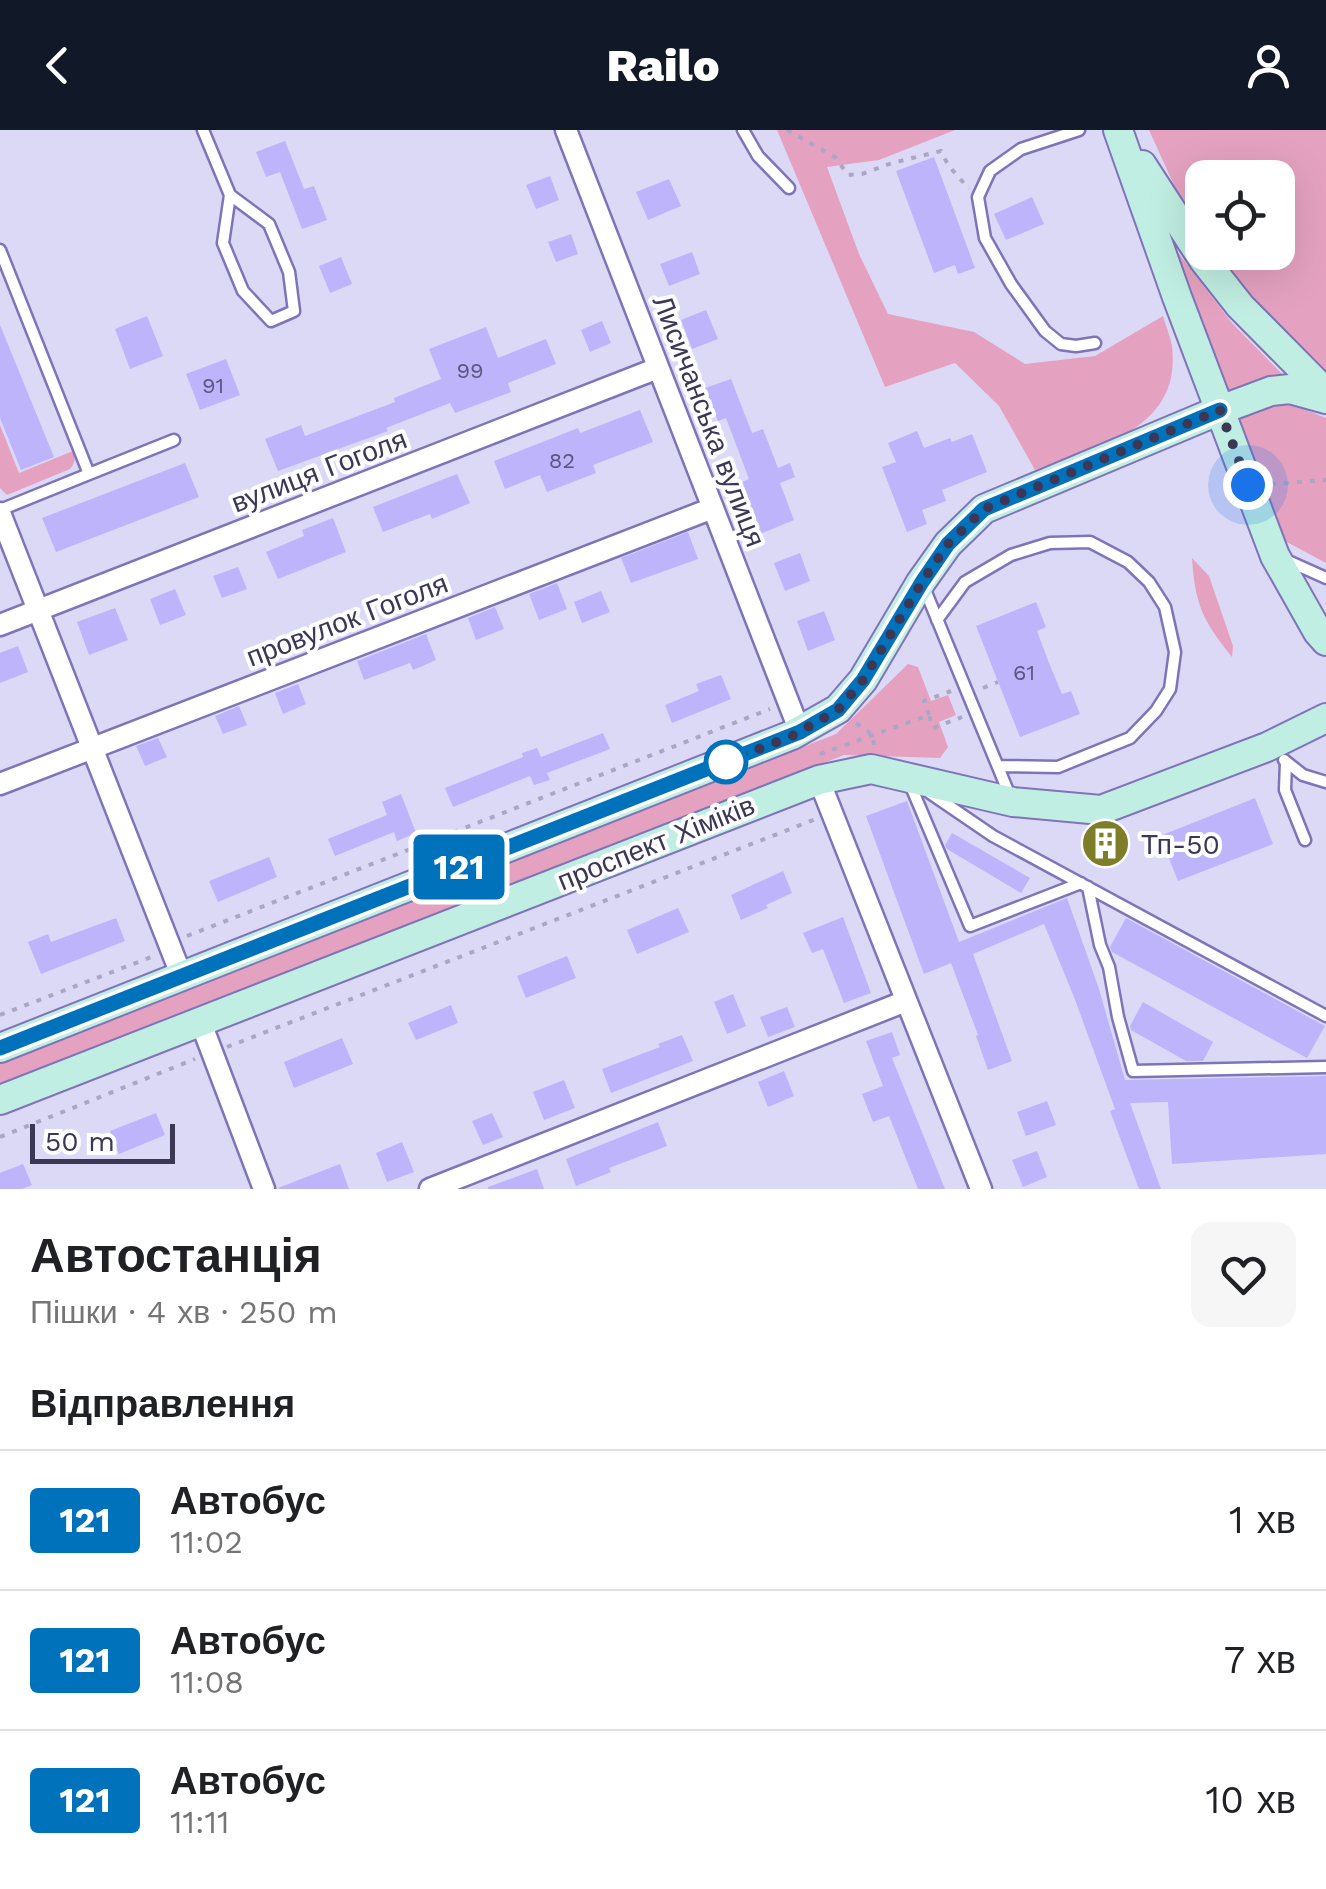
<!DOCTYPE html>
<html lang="uk">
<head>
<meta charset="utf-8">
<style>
	body { margin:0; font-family:"Work Sans",sans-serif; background:#f6f6f6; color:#202124; height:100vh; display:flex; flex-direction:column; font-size:38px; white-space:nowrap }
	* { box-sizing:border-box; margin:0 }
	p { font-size:32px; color:#757577 }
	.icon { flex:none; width:55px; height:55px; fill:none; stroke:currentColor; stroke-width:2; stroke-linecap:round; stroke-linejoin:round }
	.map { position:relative; height:1059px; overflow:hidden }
	.drawer { display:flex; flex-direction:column; background:#fff; flex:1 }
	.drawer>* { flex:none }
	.badge { padding:0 20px; border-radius:8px; font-size:35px; line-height:65px }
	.controls { position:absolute; left:1185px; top:30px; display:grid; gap:20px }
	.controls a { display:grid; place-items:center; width:110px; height:110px; border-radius:20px; background:#fff; box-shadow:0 10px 40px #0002; font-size:50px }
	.scale { position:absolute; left:30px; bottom:25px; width:145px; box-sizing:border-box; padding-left:10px; border:5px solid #3b3755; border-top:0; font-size:28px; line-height:35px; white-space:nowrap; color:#3b3755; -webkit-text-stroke:8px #fefefe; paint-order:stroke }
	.you { position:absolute; width:50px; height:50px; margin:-25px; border:8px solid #fff; border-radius:50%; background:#1a73e8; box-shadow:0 0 0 15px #1a73e833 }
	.map>.badge { position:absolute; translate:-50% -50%; box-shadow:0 0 0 5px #fff }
	h2 { padding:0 30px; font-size:38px; line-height:90px }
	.round { display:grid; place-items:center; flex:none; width:105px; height:105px; border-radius:20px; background:#f6f6f6 }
	.overview { display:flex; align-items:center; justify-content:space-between; height:170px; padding:0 30px }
	h1 { font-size:48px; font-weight:800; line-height:75px }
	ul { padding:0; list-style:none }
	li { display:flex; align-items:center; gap:30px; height:140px; padding:0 30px; border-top:2px solid #e0e0e0 }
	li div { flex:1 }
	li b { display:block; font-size:38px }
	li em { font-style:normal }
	li .badge { min-width:110px; font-weight:700; text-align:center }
	header { display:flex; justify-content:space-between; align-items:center; height:130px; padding:0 30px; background:#111827; color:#fff; font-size:45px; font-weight:800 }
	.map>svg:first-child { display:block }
	.green { fill:#e4a2c0 }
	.building { fill:#bdb4fc }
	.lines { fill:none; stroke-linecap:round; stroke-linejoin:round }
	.service-casing { stroke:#7f74b8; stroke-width:15 }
	.minor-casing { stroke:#7f74b8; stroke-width:25 }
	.secondary-casing { stroke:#7f74b8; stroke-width:32 }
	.path { stroke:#aaa6c4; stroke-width:4; stroke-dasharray:5 8; stroke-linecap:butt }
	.service { stroke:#fff; stroke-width:10 }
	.minor { stroke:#fff; stroke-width:20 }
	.secondary { stroke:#c1eee2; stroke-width:28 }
	.line-casing { stroke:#fff; stroke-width:22 }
	.line { stroke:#0072bc; stroke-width:15 }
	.walk { stroke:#3b3755; stroke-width:10; stroke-dasharray:0 18 }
	.stop-dot { fill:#fff; stroke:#0072bc; stroke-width:5 }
	.labels { text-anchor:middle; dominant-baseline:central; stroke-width:8; stroke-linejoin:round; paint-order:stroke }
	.number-label { font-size:22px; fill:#5c567f }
	.street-label { font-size:28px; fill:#3b3755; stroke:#fefefe }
	.poi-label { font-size:28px; fill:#3b3755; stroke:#fefefe; text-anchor:start }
</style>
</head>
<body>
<header><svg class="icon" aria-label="back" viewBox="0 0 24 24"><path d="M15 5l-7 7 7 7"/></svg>Railo<svg class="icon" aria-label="person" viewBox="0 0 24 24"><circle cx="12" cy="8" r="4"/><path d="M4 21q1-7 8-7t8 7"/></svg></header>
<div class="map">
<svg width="1326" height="1059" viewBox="0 0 1326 1059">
	<rect width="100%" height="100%" fill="#dcd9f7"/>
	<path class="green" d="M777 0H955L879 30 827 37 859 124 888 184 974 202 1025 234 1095 226 1163 186C1166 196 1170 206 1172 216 1182 301 1096 316 1035 340L999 276 955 233 885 257Z
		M1149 0H1326V242L1235 153 1213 123 1278 122V48H1202V107L1178 64Z
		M1166 107 1232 193 1287 249 1227 263Z
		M1263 274 1294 275 1326 288V433L1283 410 1237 286Z
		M0 295 19 343 73 321C76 328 75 333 70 339L7 365 0 358Z
		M1192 428 1209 446 1233 516 1232 527C1203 491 1195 475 1192 428Z
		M908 534 918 537 931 571 948 565 956 585 939 592 948 617 940 628 844 625 0 957V933L836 604Z"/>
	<path class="building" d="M285 11 304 59 314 56 327 90 302 99 280 42 266 47 256 22Z
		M934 27 975 138 958 144 955 135 934 143 896 41Z
		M550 46 559 70 536 79 526 55Z
		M669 49 681 76 648 90 636 62Z
		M1032 67 1044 94 1006 110 994 84Z
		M571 104 578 124 556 132 548 112Z
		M692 122 700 144 669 156 660 134Z
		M341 127 352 154 330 163 319 136Z
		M706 180 718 209 692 219 681 190Z
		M147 186 163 226 130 239 115 199Z
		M602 191 611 213 590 222 581 200Z
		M0 195 54 327 21 340 0 288Z
		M486 197 498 228 546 209 556 234 508 253 511 262 455 283 450 273 386 298 388 301 278 341 265 309 301 295 305 306 395 272 394 268 441 249 429 219Z
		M226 229 240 265 200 280 186 244Z
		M731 249 752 303 763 299 778 338 790 333 795 347 780 353 794 390 760 404 738 354 749 349 726 288 718 291 705 258Z
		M640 280 653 312 593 335 596 343 547 362 540 345 505 359 494 331 578 298 580 303Z
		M917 301 924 318 950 308 952 312 972 304 987 342 942 360 946 371 922 380 927 394 907 402 882 337 896 332 888 313Z
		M185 333 199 367 56 422 42 388Z
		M457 344 470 373 432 389 430 384 383 402 373 377Z
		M333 388 346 422 278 449 266 422 304 406 302 400Z
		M688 402 698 429 631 453 621 428Z
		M800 423 810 451 785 461 774 433Z
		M238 437 247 459 222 468 213 446Z
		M557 453 567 479 539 490 529 464Z
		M175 459 186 485 160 495 150 469Z
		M601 461 610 482 582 493 574 472Z
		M1036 472 1046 497 1037 501 1049 533 1062 564 1071 561 1080 584 1020 607 976 496Z
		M495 477 504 499 476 510 468 488Z
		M115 478 128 510 89 525 77 492Z
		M824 481 835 510 808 521 797 491Z
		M426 504 436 530 413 540 410 533 364 550 357 531Z
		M18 516 28 542 0 553V523Z
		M721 545 731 569 672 593 665 575 699 561 696 554Z
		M298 554 306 574 283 584 275 563Z
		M239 576 247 595 223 604 215 586Z
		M603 603 610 619 547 643 550 650 534 655 530 646 453 677 445 658 523 627 522 623 537 618 541 627Z
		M158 608 167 627 145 636 136 616Z
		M401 664 416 703 397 711 394 702 335 726 328 709 387 685 382 672Z
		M1255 668 1273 714 1178 751 1160 706Z
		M907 671 959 812 1067 768 1099 859 1125 950 1326 946V1024L1172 1034 1168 972 1130 973 1161 1059H1139L1110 981 1115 979 1074 867 1044 794 973 824 1012 931 988 940 976 906 978 905 951 833 924 844 866 686Z
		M952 703 1030 748 1021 763 947 719 945 715Z
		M269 727 277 747 218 772 209 751Z
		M783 741 792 763 766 775 768 778 741 790 731 765Z
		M678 778 689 802 637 824 627 800Z
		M843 787 871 863 844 873 823 819 812 823 803 803Z
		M116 788 125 811 41 844 28 812 48 804 51 812Z
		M1126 788 1325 896 1307 928 1112 822 1110 817Z
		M567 826 576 848 526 868 517 846Z
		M733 864 746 896 727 904 714 872Z
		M1143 872 1213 912 1203 931H1186L1131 900 1130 896Z
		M451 875 458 893 416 910 408 893Z
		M787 877 795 897 768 907 760 887Z
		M892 902 900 925 892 928 945 1059H918L889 986 873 992 862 964 883 956 866 911Z
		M682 905 693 931 611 963 602 939 660 917 658 914Z
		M342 908 353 934 294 958 284 932Z
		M784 941 794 966 768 977 758 952Z
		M564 950 575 978 544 990 533 962Z
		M1047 971 1056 995 1026 1006 1017 982Z
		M156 983 165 1005 119 1024 110 1001Z
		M492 983 503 1007 483 1015 472 991Z
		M658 992 667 1016 609 1038 611 1042 576 1056 566 1029Z
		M402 1012 414 1042 387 1052 376 1023Z
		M1037 1021 1047 1047 1023 1057 1012 1030Z
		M23 1034 32 1055 22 1059H0V1043Z
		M340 1034 349 1059H279L278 1058Z
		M537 1039 544 1059H488V1057Z"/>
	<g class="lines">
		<defs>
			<path id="service" d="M203 0 230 65 269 94 289 142 294 181 271 191 243 161 223 113 230 65
				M743 0 758 26 789 58
				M1079 0 1021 19 990 41 978 67 985 108 1011 154 1045 201 1061 214 1076 216 1095 213
				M0 120 89 344 0 380
				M89 344 174 310
				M1286 430 1326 448
				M923 455 1010 666
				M937 490 965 452 1011 425 1050 413 1090 412 1128 432 1149 452 1165 477 1175 522 1170 559 1156 581 1130 608 1058 637 998 636
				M1284 630 1303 645 1326 652
				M1286 632 1285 660 1305 710
				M910 654 970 796 1081 753
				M930 663 993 706 1326 886
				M1088 757 1100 815 1109 837 1118 887 1133 941 1326 937"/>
			<path id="minor" d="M566 0 800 602
				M0 383 182 847
				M0 495 658 238
				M819 650 981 1059
				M0 654 713 378
				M201 893 264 1059
				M430 1059 906 871"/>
			<path id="secondary" d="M1118 0 1177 167 1275 426 1318 502 1326 511
				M1142 35 1203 129 1240 176 1326 263
				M0 918 792 605 838 579 863 550 921 452 948 414 984 379 1220 280 1271 261 1290 259 1326 269
				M0 970 819 650 871 639 1013 672 1101 680 1267 617 1326 588"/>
		</defs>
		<use href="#service" class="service-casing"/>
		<use href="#minor" class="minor-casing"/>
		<use href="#secondary" class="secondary-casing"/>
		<path class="path" d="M787 0 835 27 848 45 862 44 892 33 941 21 948 35 969 59
			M1271 354 1326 350
			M983 558 998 552
			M929 585 924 571 951 561
			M856 593 873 605 874 619
			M820 624 929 585 933 598 962 587
			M187 806 770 579
			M0 885 154 826
			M227 917 816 689
			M0 1007 195 929"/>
		<use href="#service" class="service"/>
		<use href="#minor" class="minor"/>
		<use href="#secondary" class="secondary"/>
	</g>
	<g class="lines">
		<defs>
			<path id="line" d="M0 918 800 602 838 580 863 550 922 452 948 414 984 379 1220 280"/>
		</defs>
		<use href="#line" class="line-casing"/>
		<use href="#line" class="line"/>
		<path class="walk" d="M726 632 792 606 838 580 863 550 922 452 948 414 984 379 1220 280 1248 355"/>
	</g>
	<defs>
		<symbol id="building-disc" viewBox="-11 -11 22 22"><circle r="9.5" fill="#7d7e27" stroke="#fefefe"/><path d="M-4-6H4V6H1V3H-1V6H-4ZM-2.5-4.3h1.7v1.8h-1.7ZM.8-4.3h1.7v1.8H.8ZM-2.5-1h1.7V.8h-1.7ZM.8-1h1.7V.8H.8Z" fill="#fff"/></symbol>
	</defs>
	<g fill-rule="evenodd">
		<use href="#building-disc" x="1078" y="686" width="55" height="55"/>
	</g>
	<circle class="stop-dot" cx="726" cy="632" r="20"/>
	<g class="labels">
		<g class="number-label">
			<text x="470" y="240">99</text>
			<text x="213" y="255">91</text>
			<text x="562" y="330">82</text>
			<text x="1024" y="542">61</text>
		</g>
		<g class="street-label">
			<text transform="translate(709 291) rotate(69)">Лисичанська вулиця</text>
			<text transform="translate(319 341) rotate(-21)">вулиця Гоголя</text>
			<text transform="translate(347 490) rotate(-21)">провулок Гоголя</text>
			<text transform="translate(656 713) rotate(-22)">проспект Хіміків</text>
		</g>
		<g class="poi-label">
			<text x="1141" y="714">Тп-50</text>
		</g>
	</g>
</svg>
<div class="controls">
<a><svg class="icon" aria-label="locate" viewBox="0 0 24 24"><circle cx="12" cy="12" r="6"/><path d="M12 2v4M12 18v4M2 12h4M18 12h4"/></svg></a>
</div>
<div class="scale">50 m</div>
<div class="you" style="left:1248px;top:355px"></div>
<b class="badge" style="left:459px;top:737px;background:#0072bc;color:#fff">121</b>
</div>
<section class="drawer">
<div class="overview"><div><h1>Автостанція</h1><p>Пішки · 4 хв · 250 m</p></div><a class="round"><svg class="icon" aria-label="heart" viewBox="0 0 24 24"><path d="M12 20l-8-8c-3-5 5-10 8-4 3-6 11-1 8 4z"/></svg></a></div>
<h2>Відправлення</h2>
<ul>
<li><span class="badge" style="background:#0072bc;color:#fff">121</span><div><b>Автобус</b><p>11:02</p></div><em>1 хв</em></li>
<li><span class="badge" style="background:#0072bc;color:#fff">121</span><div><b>Автобус</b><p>11:08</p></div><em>7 хв</em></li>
<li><span class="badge" style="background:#0072bc;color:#fff">121</span><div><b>Автобус</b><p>11:11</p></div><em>10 хв</em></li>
</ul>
</section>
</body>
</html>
